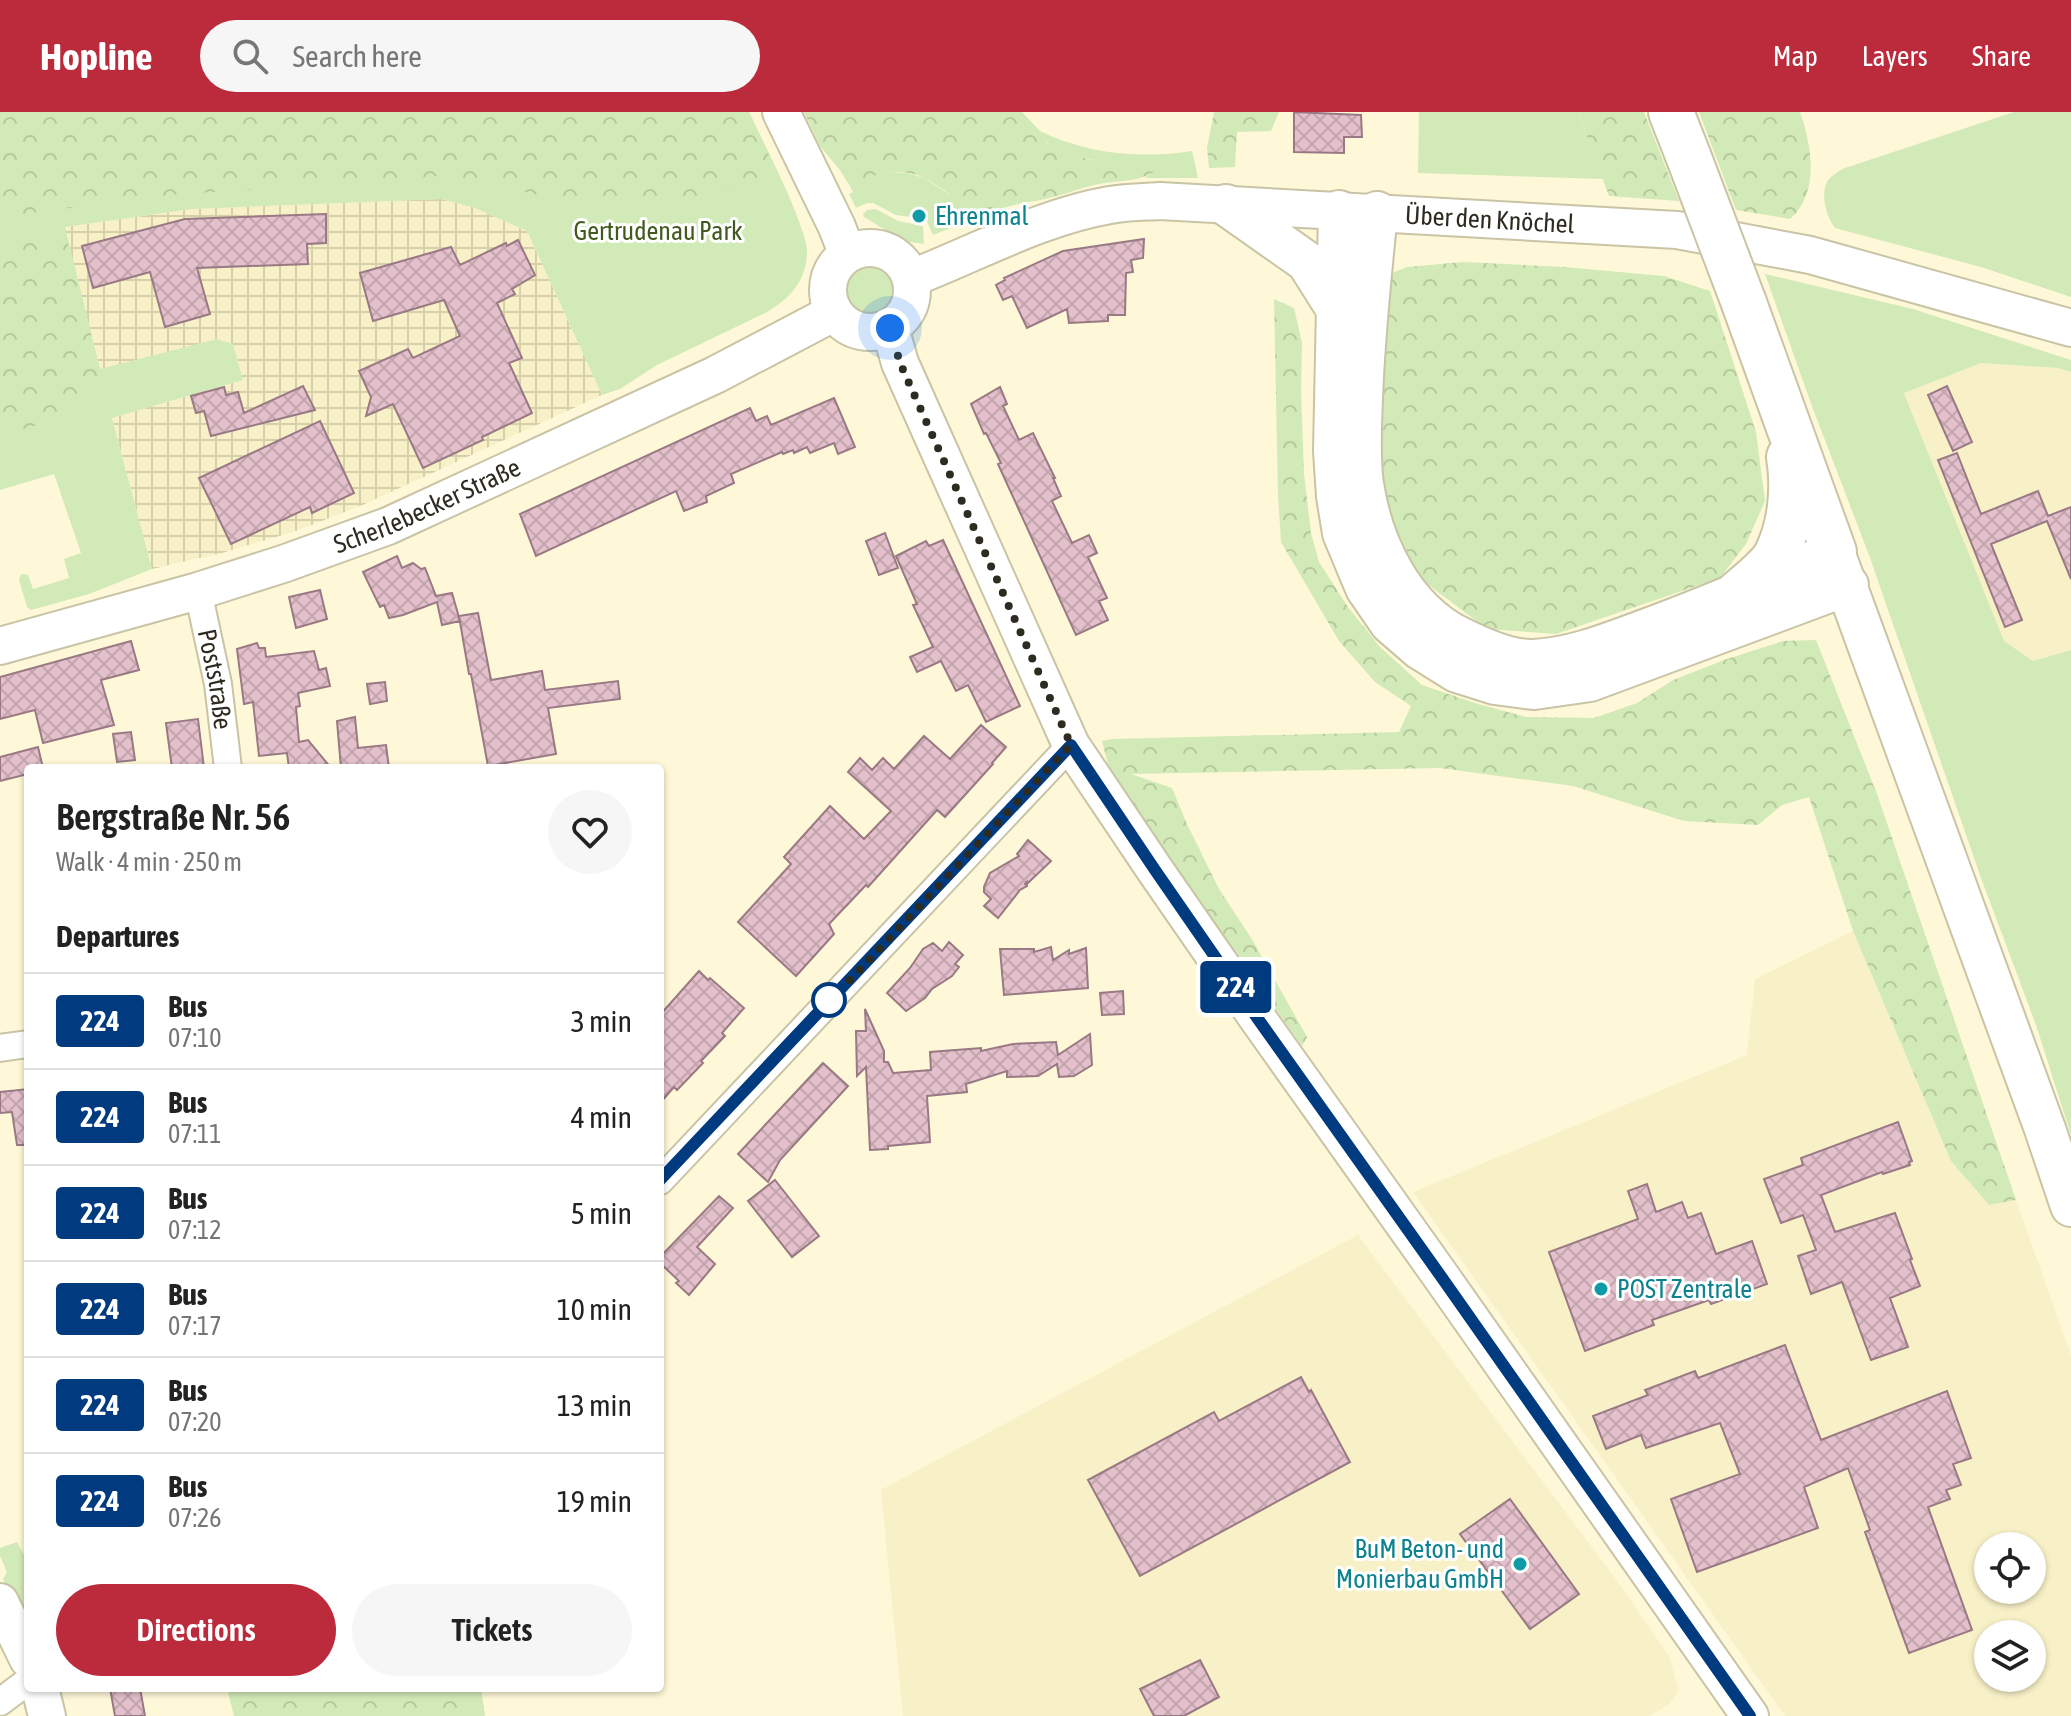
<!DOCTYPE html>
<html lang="en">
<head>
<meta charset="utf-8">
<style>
	body { margin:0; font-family:"Asap Condensed",sans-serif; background:#f6f6f6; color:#222; height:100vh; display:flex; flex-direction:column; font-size:30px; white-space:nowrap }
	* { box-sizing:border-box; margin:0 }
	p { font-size:26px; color:#767676 }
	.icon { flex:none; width:44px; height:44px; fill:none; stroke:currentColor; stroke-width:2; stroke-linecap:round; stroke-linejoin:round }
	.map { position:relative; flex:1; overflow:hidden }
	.sheet { position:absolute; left:24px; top:652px; width:640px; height:928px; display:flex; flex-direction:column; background:#fff; border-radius:8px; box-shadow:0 2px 6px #0004 }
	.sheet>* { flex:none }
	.badge { padding:0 16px; border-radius:6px; font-size:28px; line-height:52px }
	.controls { position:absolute; left:1974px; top:1420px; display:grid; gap:16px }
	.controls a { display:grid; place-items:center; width:72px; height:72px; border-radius:50%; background:#fff; box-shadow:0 2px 6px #0004; font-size:40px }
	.you { position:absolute; width:40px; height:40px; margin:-20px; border:6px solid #fff; border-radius:50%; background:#1a73e8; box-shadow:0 0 0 12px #1a73e833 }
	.map>.badge { position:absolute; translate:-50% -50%; box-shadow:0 0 0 4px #fff }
	h2 { padding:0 32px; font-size:30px; line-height:72px }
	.round { display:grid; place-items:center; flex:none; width:84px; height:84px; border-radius:42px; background:#f6f6f6 }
	.summary { display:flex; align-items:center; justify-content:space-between; height:136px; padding:0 32px }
	h1 { font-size:38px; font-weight:600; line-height:60px }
	.cta { display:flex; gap:16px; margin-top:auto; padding:16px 32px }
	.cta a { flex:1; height:92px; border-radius:48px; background:#bc2b3b; color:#fff; font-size:32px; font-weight:600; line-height:92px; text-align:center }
	.cta a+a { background:#f6f6f6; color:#222 }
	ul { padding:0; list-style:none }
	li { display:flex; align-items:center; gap:24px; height:96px; padding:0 32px; border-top:2px solid #e0e0e0 }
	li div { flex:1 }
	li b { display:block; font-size:30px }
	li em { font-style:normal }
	li .badge { min-width:88px; font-weight:700; text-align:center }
	header { display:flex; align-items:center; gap:48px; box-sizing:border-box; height:112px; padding:0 40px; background:#bc2b3b; color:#fff }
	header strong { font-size:38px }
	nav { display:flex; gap:44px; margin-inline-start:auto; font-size:28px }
	.search { width:560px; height:72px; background:#f6f6f6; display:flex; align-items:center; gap:20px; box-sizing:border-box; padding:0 28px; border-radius:44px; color:#767676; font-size:30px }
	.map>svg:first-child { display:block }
	.built { fill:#f8f1c8; fill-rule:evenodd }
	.industrial { fill:url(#industrial-grid) }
	.green { fill:#d2eab7 }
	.forest { fill:url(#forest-crowns) }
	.building { fill:url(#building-cross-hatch); stroke:#997983; stroke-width:2 }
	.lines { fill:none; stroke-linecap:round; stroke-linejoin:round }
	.street-casing { stroke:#c9c4a5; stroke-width:30 }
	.secondary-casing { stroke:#c9c4a5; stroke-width:40 }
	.primary-casing { stroke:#c9c4a5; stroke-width:44 }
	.highway-casing { stroke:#c9c4a5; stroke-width:48 }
	.street { stroke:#fff; stroke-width:26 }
	.secondary { stroke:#fff; stroke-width:36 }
	.primary { stroke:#fff; stroke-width:40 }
	.highway { stroke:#fff; stroke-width:44 }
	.highway-bridge-casing { stroke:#c9c4a5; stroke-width:48; stroke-linecap:butt }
	.highway-bridge { stroke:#fff; stroke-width:44 }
	.line-casing { stroke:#fff; stroke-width:18 }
	.line { stroke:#003b80; stroke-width:12 }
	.walk { stroke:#2e2c20; stroke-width:8; stroke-dasharray:0 14.4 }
	.culture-dot { fill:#0f9aa8; stroke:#fff; stroke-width:3 }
	.stop-dot { fill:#fff; stroke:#003b80; stroke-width:4 }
	.labels { text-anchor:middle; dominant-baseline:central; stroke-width:6; stroke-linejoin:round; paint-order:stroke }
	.culture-label { font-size:26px; fill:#0d838f; stroke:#fff; text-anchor:start }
	.street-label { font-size:26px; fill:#2e2c20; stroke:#fff }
	.park-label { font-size:26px; fill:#425a1f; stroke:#fff }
</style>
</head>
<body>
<header>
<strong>Hopline</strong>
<div class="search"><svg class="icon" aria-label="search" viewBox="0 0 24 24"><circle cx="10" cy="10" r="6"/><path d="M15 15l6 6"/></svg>Search here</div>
<nav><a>Map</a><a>Layers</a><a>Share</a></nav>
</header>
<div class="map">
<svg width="2071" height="1604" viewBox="0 0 2071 1604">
	<defs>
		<pattern id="industrial-grid" width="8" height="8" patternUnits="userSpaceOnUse" patternTransform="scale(2)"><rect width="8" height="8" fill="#f8f1c8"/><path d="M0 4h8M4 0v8" fill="none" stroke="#d5cfac"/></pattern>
		<pattern id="forest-crowns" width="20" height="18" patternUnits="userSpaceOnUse" patternTransform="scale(2)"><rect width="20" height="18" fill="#d2eab7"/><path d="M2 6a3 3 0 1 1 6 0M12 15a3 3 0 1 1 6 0" fill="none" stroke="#b5c99d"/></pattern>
		<pattern id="building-cross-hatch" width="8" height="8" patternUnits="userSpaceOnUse" patternTransform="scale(2)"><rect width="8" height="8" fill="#e3c0cb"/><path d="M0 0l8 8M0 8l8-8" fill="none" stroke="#c3a5ae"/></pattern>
	</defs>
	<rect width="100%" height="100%" fill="#fef8d8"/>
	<path class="built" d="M1981 251 2058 256 2071 260V538L2033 549 2004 530 1904 280Z
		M1853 819 1951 1049 1989 1093 2016 1088 2071 1243V1604H1785L1413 1080 1747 943 1755 867ZM1988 1434H2032V1478H1988ZM1988 1522H2032V1566H1988Z
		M1358 1123 1613 1463 1669 1544 1679 1579 1669 1592 1650 1604H903L881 1378Z"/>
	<path class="industrial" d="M441 87 475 96 527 119 602 283 365 392 299 418 222 441 152 457 112 306 243 268 233 232 217 227 100 258 64 115 192 97Z"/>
	<path class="green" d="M0 0H749C767 38 787 75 801 115 803 122 807 131 807 139 807 168 791 185 769 199L657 253 620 277 602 283 527 119 475 96 441 87 192 97 65 115 100 257 217 227 233 232 243 268 112 306 152 457 89 482 31 498 27 495 19 468 21 462 28 463 33 477 69 466 64 447 81 441 54 362 0 378Z
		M1419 0H1578L1603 67 1418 61Z
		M2014 0H2071V185L1981 155 1835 116C1827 105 1820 85 1827 70 1830 64 1837 61 1842 57Z
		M1040 19C1086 42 1142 47 1192 39L1198 66H1145L1153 60C1131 56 1061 44 1047 30 1044 27 1042 23 1040 19Z
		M888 60 907 61 924 66 947 81 976 96 994 99 933 123 926 107 896 103 873 91H867L856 96 849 82 853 80 850 74 865 65Z
		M876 97 898 109 923 114 924 132 903 129 864 105 863 102 867 98Z
		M843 180a25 25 0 1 1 50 0a25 25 0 1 1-50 0Z
		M1765 162 1913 197 2071 248V260L2058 256 1981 251 1904 281 2004 529 2033 549 2071 538V1023L2036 913 1981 766 1869 443 1813 297Z
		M17 1430 28 1450V1517L3 1467 7 1460 0 1444V1436Z"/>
	<path class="forest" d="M0 0H749L776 58 754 69 708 84 671 87H556L469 68 440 64 170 83 0 105Z
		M804 0H1022L1040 19 1047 31 1061 38 1088 47 1154 60C1137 71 1114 68 1094 73 1080 76 1067 82 1053 85 1043 88 1033 89 1023 91 1008 94 996 100 980 97 960 92 944 77 926 67 902 54 872 61 850 74L839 57 820 34Z
		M1214 0H1279L1271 19 1237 20 1235 55 1209 56 1207 36Z
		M1578 0H1644L1679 89 1609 84Z
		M1699 0H1800C1812 35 1820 80 1790 107L1736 98Z
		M65 119 100 258 102 273C97 279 92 287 85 292 74 299 17 325 7 317 2 313 1 305 0 299V130Z
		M1463 150 1564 155 1664 164 1710 179 1756 320 1765 389 1746 432 1720 466 1556 522 1487 517 1402 453 1373 381 1387 163 1407 155Z
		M1274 187 1294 196 1302 231 1301 278 1304 362 1311 421 1319 450 1348 495 1380 535 1422 573 1475 591 1526 605 1594 606 1637 591 1673 568 1727 547 1783 529 1816 528 1877 682 2016 1088 1989 1093 1951 1049 1853 819 1809 685 1782 693 1758 713 1684 709 1573 674 1440 656 1131 662 1172 676 1187 712 1219 777 1253 829 1307 925 1302 934 1111 664 1102 629 1112 627 1399 620 1411 594 1375 570 1339 529 1281 430 1278 383Z
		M234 1576H481L485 1604H234L228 1581Z"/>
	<path class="building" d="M1294 0 1361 3 1362 25H1344V41L1294 40Z
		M326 102V131L307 132 308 152 197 156 210 202 165 215 150 160 93 176 82 134 185 107Z
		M1144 127 1143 146 1131 148 1133 160 1126 161 1125 203H1108V209L1069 211 1067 197 1027 216 1012 184 1003 188 996 173 1005 168 1004 166 1063 139Z
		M518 128 535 163 512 177 515 182 497 191 522 246 509 251 532 301 482 325 483 328 423 356 393 292 366 304 371 285 359 259 408 237 413 246 460 224 444 188 373 209 360 161 451 135 460 153 506 131 507 134Z
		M303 274 315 298 211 324 204 299 196 301 191 284 224 275 226 283 238 280 244 301Z
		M1947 274 1972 330 1953 339 1928 283Z
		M1000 275 1007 292 1003 294 1019 328 1033 321 1055 366H1053L1061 384 1052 389 1072 431 1089 423 1097 441 1088 445 1107 486 1099 489 1108 508 1076 523 998 352 1001 351 986 321 984 322 971 292Z
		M834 286 855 335 838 342 834 331 810 341 807 335 794 341 793 338 783 342 782 340 731 362 734 371 706 384 707 390 684 399 676 379 536 444 520 402 750 296 756 309 767 304 771 313Z
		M320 309 354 381 312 401 310 395 231 432 199 366Z
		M1957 341 1981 402 2038 379 2048 404 2071 395V467L2047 409 1991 432 2022 508 2005 515 1938 348Z
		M885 421 898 456 879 463 866 429Z
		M943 428 1020 594 986 610 968 573 956 579 941 549 917 560 910 545 933 535 913 493 917 492 896 444 926 429 929 434Z
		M397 444 402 456 413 451 421 457 425 456 436 484 452 481 460 509 442 513 437 490 403 503 389 506 384 493 380 495 363 460Z
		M320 478 327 507 296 516 289 485Z
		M478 501 491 568 542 559 545 578 618 569 620 587 548 596 556 642 488 654 471 562H469L459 504Z
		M131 529 139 558 101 568 114 613 43 631 35 598 0 607V565Z
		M257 531 259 536H265L266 545 314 539 319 558 326 556 330 574 298 581 300 594 296 595 299 630 308 628 331 656H289L287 641 259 644 253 590 244 592 237 537Z
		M385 570 387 589 370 592 367 572Z
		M355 605 358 636 386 633 389 656H341L337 609Z
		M198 607 204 656H172L166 611Z
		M981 613 1006 635 992 651 993 652 945 705 937 698 868 775 866 773 829 812 834 822 796 864 738 810 791 752 784 745 830 694 864 727 891 699 848 660 860 646 872 658 883 646 894 657 924 624 950 647Z
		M131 620 135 648 117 650 113 622Z
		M38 635 43 656H28V662L0 669V645Z
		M1028 728 1051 749 1027 772V770L1025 772 1027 774 1020 778 998 806 984 794 991 787 984 780V775L990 761 1019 744 1017 742Z
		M949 830 963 843 955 852 959 855 952 864 932 877 925 886 906 899 887 881 910 856 923 837 933 831 942 839Z
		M1051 835 1053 848 1069 838V842L1086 836 1088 876 1004 883 1000 837H1034V840Z
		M699 859 708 868 710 866 744 896 722 921 725 924 701 949 703 951 677 978 674 975 660 991V903Z
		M1123 879 1124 902 1102 903 1100 881Z
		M865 897 884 939V950H888L893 961 931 958 930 940 981 936V939L1013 932 1056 930 1058 943 1090 922 1092 953 1074 964 1059 965 1057 952 1038 964 1007 965V959L966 972 967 980 927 984 930 1030 888 1034V1037L870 1038 866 955 857 964 856 919H866Z
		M823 951 848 974 780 1048 768 1070 738 1042Z
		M28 977V1033H17L12 1000 0 1001V980Z
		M1898 1010 1912 1049 1909 1050 1910 1053 1883 1062 1882 1060 1821 1083 1835 1120 1895 1101 1912 1147 1910 1148 1920 1174 1890 1186 1908 1235 1871 1248 1842 1170 1811 1182 1798 1144 1816 1138 1803 1103 1781 1111 1764 1067 1803 1053 1801 1046Z
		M775 1068 819 1124 792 1145 748 1089Z
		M1647 1072 1656 1100 1682 1090 1688 1106 1701 1101 1716 1142 1752 1129 1767 1172 1711 1192 1709 1188 1652 1208 1654 1213 1585 1239 1549 1140 1638 1107 1628 1079Z
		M719 1084 733 1096 697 1135 715 1152 689 1183 676 1171 679 1169 660 1151V1145Z
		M1785 1233 1821 1328 1947 1279 1971 1346 1953 1352 1961 1373 1946 1378 1950 1387 1928 1395 1972 1518 1909 1541 1865 1420 1870 1418 1848 1356 1804 1375 1818 1416 1697 1460 1671 1387 1740 1362 1720 1311 1646 1336 1641 1323 1606 1337 1593 1304 1648 1283 1645 1278 1695 1259 1698 1266Z
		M1301 1265 1309 1280 1311 1278 1350 1350 1140 1464 1088 1368 1214 1300 1219 1309Z
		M1510 1387 1579 1482 1530 1517 1460 1422Z
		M1200 1548 1219 1585 1184 1604H1154L1140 1577Z
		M110 1576H140L145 1604H115Z"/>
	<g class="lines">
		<defs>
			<g id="street">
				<path id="s1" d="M198 479 218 572 228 656"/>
				<path d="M0 936 28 932"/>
				<path d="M660 1069 1071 633"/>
				<path d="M0 1590 28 1569"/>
			</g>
			<g id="secondary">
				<path d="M781 0 837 115 847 141"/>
				<circle cx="870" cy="178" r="42"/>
				<path id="s2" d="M912 166C977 141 1040 105 1110 93 1126 90 1143 90 1160 89L1677 118 1810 143 2071 216"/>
				<path d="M890 216 900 251 1071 633 1155 758 1258 907 1440 1163 1750 1604"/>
				<path id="s3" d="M0 534 198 479 283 452 388 414 715 263 833 201"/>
				<path d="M0 1490 28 1547"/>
				<path d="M40 1576 47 1604"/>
			</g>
			<path id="primary" d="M1226 93 1307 150 1336 196
				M1339 99 1334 339 1337 384 1343 421 1366 476 1390 511 1420 537 1457 560 1495 572 1534 577 1590 569 1848 473
				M1377 100C1371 162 1364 225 1362 287 1361 315 1359 344 1363 372 1372 432 1403 497 1459 525 1479 535 1511 549 1533 548 1574 546 1612 530 1650 516 1712 493 1773 467 1834 440L2045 1017 2071 1094"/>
			<path id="highway" d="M1671 0 1689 46
				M1744 191 1834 440
				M1737 482C1748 472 1770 455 1776 443 1791 414 1794 375 1789 345"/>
		</defs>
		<use href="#street" class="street-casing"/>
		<use href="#secondary" class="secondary-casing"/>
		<use href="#primary" class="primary-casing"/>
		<use href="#highway" class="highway-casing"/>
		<use href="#street" class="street"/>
		<use href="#secondary" class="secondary"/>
		<use href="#primary" class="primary"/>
		<use href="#highway" class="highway"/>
		<defs>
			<path id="highway-bridge" d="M1689 46 1744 191"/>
		</defs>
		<use href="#highway-bridge" class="highway-bridge-casing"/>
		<use href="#highway-bridge" class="highway-bridge"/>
	</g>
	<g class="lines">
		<defs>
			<path id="line" d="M660 1068 1071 633 1155 758 1258 907 1440 1163 1750 1604"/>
		</defs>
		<use href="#line" class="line-casing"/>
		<use href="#line" class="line"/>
		<path class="walk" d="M829 888 851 867 1071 633 900 251 890 216"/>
	</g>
	<g class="culture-dot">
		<circle cx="919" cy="104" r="8"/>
		<circle cx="1601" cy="1177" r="8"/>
		<circle cx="1520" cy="1452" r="8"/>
	</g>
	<circle class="stop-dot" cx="829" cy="888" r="16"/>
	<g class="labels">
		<g class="culture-label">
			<text x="935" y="104">Ehrenmal</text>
			<text x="1617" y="1177">POST Zentrale</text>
			<text x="1504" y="1437" text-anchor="end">BuM Beton- und<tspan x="1504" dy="30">Monierbau GmbH</tspan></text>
		</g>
		<g class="street-label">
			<text stroke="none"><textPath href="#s2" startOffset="592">Über den Knöchel</textPath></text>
			<text stroke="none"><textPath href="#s3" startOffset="450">Scherlebecker Straße</textPath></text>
			<text stroke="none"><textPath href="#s1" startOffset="90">Poststraße</textPath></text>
		</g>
		<g class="park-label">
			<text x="658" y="119">Gertrudenau Park</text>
		</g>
	</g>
</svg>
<div class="controls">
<a><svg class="icon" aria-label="locate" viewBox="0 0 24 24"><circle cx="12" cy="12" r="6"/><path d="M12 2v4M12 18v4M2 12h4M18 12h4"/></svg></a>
<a><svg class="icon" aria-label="layers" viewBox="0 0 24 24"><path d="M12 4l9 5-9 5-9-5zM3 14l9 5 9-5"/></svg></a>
</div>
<div class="you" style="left:890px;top:216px"></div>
<b class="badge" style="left:1236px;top:875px;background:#003b80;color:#fff">224</b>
<section class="sheet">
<div class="summary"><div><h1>Bergstraße Nr. 56</h1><p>Walk · 4 min · 250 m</p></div><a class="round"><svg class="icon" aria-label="heart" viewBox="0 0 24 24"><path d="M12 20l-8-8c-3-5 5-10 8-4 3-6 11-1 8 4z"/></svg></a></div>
<h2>Departures</h2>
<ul>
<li><span class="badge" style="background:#003b80;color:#fff">224</span><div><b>Bus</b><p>07:10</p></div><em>3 min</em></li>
<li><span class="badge" style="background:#003b80;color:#fff">224</span><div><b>Bus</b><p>07:11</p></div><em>4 min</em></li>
<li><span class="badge" style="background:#003b80;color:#fff">224</span><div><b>Bus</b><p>07:12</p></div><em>5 min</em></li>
<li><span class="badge" style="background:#003b80;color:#fff">224</span><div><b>Bus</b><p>07:17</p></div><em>10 min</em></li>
<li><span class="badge" style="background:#003b80;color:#fff">224</span><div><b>Bus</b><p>07:20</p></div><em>13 min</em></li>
<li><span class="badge" style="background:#003b80;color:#fff">224</span><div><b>Bus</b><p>07:26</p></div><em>19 min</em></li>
</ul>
<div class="cta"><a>Directions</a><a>Tickets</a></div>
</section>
</div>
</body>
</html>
